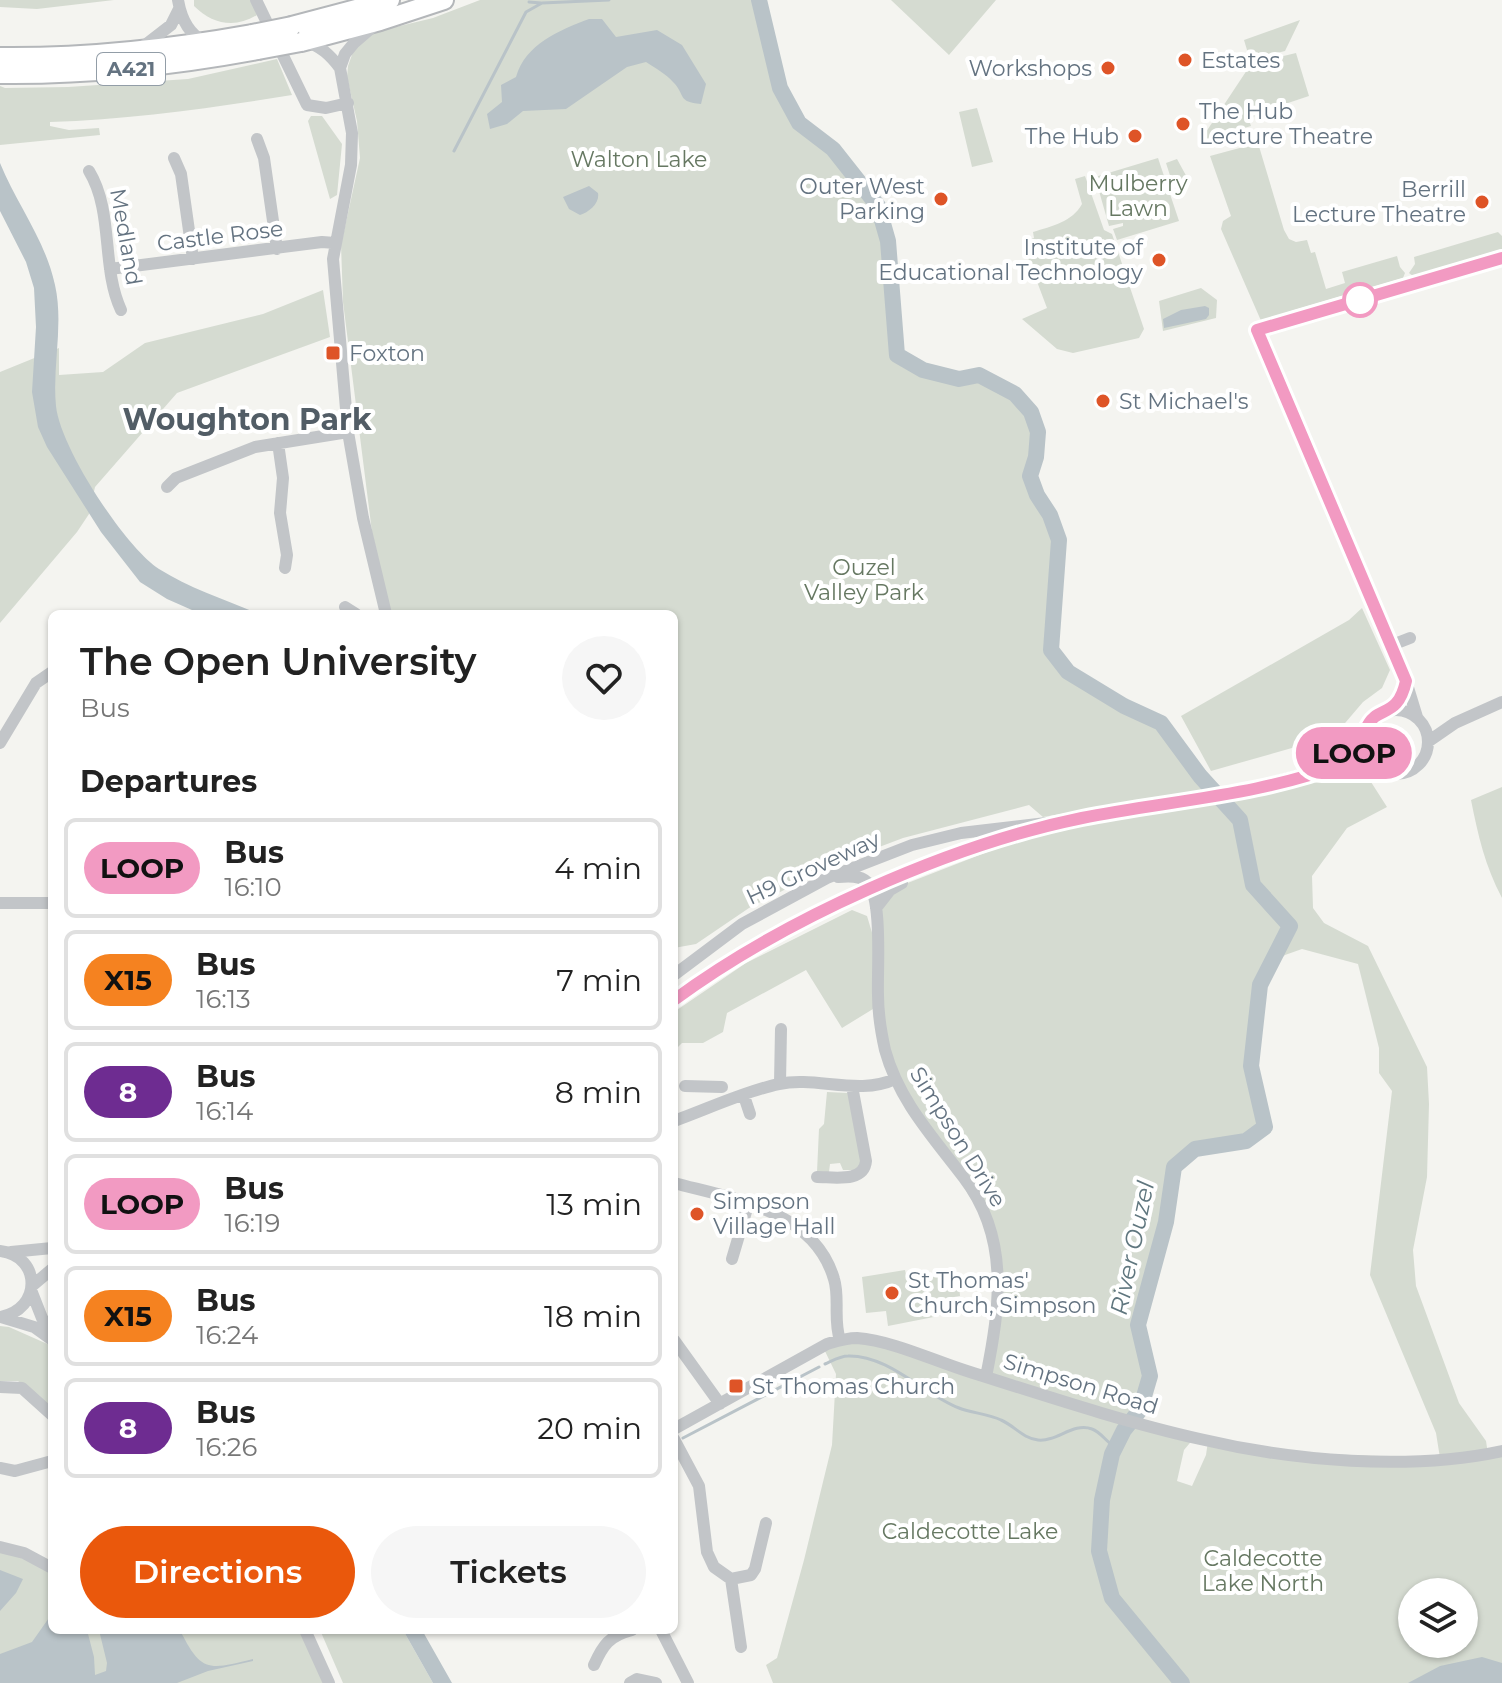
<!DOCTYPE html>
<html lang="en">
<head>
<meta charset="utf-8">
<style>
	body { margin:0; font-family:Montserrat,sans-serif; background:#f6f6f6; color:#222; height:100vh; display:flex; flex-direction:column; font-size:30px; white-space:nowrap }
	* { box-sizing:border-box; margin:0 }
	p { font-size:26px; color:#767676 }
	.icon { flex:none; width:44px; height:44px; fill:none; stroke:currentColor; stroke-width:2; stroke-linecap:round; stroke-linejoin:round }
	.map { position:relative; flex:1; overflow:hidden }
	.details { position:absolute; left:48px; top:610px; width:630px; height:1024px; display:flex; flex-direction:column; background:#fff; border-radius:12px; box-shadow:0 2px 6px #0004 }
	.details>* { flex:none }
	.badge { padding:0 16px; border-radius:26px; font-size:28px; line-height:52px }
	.fabs { position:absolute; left:1398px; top:1578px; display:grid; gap:16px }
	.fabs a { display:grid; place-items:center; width:80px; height:80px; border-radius:50%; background:#fff; box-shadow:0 2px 6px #0004; font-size:40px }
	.map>.badge { position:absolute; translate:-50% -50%; box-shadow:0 0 0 4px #fff }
	h2 { padding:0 32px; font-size:30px; line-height:72px }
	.round { display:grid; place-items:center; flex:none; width:84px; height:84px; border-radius:42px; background:#f6f6f6 }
	.headline { display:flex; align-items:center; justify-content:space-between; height:136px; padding:0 32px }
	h1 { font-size:38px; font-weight:600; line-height:60px }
	.button { display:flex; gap:16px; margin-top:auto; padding:16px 32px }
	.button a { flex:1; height:92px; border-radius:48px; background:#ea580c; color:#fff; font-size:32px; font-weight:600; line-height:92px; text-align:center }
	.button a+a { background:#f6f6f6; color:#222 }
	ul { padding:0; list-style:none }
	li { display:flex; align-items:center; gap:24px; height:100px; margin:0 16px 12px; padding:0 16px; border:4px solid #e0e0e0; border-radius:12px }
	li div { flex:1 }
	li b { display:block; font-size:30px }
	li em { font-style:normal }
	li .badge { min-width:88px; font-weight:700; text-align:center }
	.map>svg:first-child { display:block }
	.green { fill:#d5dbd1; fill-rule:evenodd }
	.water { fill:#b9c3c8 }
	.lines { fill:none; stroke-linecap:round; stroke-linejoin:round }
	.stream { stroke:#b9c3c8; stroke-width:3 }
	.river { stroke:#b9c3c8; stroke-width:16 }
	.highway-casing { stroke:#b4b7ba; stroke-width:22 }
	.minor { stroke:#c2c5c8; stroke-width:12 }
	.highway { stroke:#fff; stroke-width:18 }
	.highway-bridge-casing { stroke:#b4b7ba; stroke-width:22; stroke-linecap:butt }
	.highway-bridge { stroke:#fff; stroke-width:18 }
	.line-casing { stroke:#fff; stroke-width:18 }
	.line { stroke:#f29ac2; stroke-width:12 }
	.poi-dot { fill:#de5427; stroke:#fff; stroke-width:3 }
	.stop-dot { fill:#fff; stroke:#f29ac2; stroke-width:4 }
	.labels { text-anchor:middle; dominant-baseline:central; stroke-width:8; stroke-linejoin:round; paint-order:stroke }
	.shield { fill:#fff; stroke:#929da7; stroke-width:2 }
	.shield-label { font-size:20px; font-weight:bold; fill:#647381 }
	.poi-label { font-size:22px; fill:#647381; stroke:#fff; text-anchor:start }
	.park-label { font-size:22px; fill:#667862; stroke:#fff }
	.street-label { font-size:22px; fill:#647381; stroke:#fff }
	.water-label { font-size:24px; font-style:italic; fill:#5f767e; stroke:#fff }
	.district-label { font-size:30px; font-weight:bold; fill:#525d66; stroke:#fff }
</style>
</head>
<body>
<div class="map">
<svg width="1502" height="1683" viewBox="0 0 1502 1683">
	<rect width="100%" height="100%" fill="#f4f4f0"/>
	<path class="green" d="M0 0H114L37 9 0 7Z
		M194 0H251L257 15C235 29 212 24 194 6Z
		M480 0H759L780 88 799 122 833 149 878 206 888 241 897 355 923 370 959 379 979 375 1004 385 1031 412 1038 432 1036 457 1030 476 1037 495 1050 515 1059 540 1051 651 1068 672 1124 706 1161 723 1217 794 1348 762 1364 771 1387 807 1347 828 1312 876 1313 908 1324 923 1368 946 1427 1067 1429 1104 1427 1177 1413 1250 1416 1286 1459 1403 1486 1441 1488 1454 1502 1451V1683H773L766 1665 777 1658 804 1560 832 1445 836 1374 823 1347 854 1338 986 1376 993 1339V1234L937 1144 886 1052 876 919 891 895 905 884 1023 838 1197 797 1193 792 1043 817 1029 805 903 838 837 863 749 908 696 944 674 948V614H391L372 532 343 302 341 245 360 158 357 121 347 77 348 66 354 49 375 32 433 18ZM1302 949 1358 964 1379 1048V1073L1392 1091 1370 1275 1436 1433 1440 1458 1266 1452 1208 1441 1206 1455 1192 1486 1177 1481 1184 1450 1194 1438 1133 1420 1140 1410 1150 1376 1138 1325 1166 1222 1174 1167 1195 1149 1246 1141 1265 1127 1251 1066 1260 985 1269 968 1285 955ZM1412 1592H1464V1644H1412Z
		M891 0H996L949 55Z
		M1300 20 1285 51 1250 60 1244 40Z
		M1296 53 1309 96 1255 114 1254 117 1249 120 1251 126 1204 140V135L1251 64Z
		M277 59 292 95C211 108 132 119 50 122V126L69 130 99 128 100 135 0 145V86L5 88 68 87 188 79Z
		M977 108 993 162 972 167 959 112Z
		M311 116H322L342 144 337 195 330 199 308 121Z
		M1258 143 1284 230 1289 239 1296 242 1307 240 1311 253 1315 252 1326 289 1345 283 1342 272 1397 256 1400 267 1405 273 1403 278 1291 311 1293 318 1269 325 1262 323 1221 229 1223 221 1231 216 1210 156Z
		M1158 158 1179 221 1117 240 1113 229 1123 226V223L1109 226 1095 177Z
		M1177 159 1189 181 1173 185 1166 163Z
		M1085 176 1104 230 1112 234 1144 329 1139 338 1073 353 1057 349 1022 319 1047 308 1022 242 1034 238 1033 232C1052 226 1072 222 1082 204L1075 179Z
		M1498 232 1502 236V249L1413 276 1409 273 1415 264 1414 257Z
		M1201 288 1217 300 1216 318 1163 331 1159 301Z
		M323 290 330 337 177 393 95 487 89 514 77 532 0 623V372L59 348V375L103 372 145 343 263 314Z
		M1362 608 1390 670 1382 688 1363 702 1334 736 1211 771 1181 716 1349 620Z
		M1502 787V898C1485 866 1478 835 1471 800Z
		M852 910 867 916 873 936V1009L842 1028 806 970 727 1013 723 1032 703 1043H682L674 1051V1012L746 963Z
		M827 1092 848 1093 862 1159 857 1170H843L840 1163 830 1164 829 1172H817L819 1129 824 1124Z
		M905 1270 907 1280 958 1274 960 1296 942 1299 944 1315 888 1326 886 1311 866 1313 862 1277Z
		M0 1326 9 1327 52 1346V1408L18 1381H0Z
		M0 1551 25 1559 52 1574V1630H301L323 1683H0Z
		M320 1630H403L433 1683H343Z"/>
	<path class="water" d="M589 19H602L616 37 657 30 682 45 706 84 701 104C677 102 686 95 673 82 666 74 655 68 646 62L627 67 566 109 523 111 507 124 490 129 487 114 502 102 501 85 516 77C525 44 560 30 589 19Z
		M0 163C17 205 45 239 55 285 64 325 52 366 56 406 60 447 124 546 159 569 189 588 226 600 259 614H201L167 599 140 582 101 532 47 447 38 427 32 392 36 327 34 288 26 262 0 211Z
		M589 186 598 193C600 203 589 212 580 215L569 209 563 197Z
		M1205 306 1209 308V315L1206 319 1164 328 1163 319 1181 310Z
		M0 1570 23 1579 16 1593 0 1611Z
		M51 1615 52 1630H87L94 1657 95 1675 106 1671 107 1663 99 1630H180C201 1673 209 1670 253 1659V1661L208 1671 177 1683H0V1654L32 1642Z
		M403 1630H422L452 1683H433Z
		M1482 1657 1502 1663V1683H1408L1440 1666Z"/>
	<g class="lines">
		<path class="stream" d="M529 2 541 3
			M454 151 526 12 542 3 609 0
			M825 1364C832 1361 840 1356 848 1356 889 1355 923 1394 959 1408 972 1413 988 1414 1001 1420 1015 1426 1022 1438 1038 1440 1057 1442 1073 1422 1092 1429 1101 1432 1106 1442 1115 1447
			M683 1438 819 1367"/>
		<path class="river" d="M759 0 780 88 799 123 833 149 878 206 888 241 897 355 923 370 959 379 979 375 1015 394 1031 412 1038 432 1036 457 1030 476 1037 495 1050 515 1059 540 1051 650 1068 672 1124 706 1161 723 1200 776 1240 820 1253 885 1290 926 1260 985 1251 1066 1265 1127 1246 1141 1195 1149 1174 1167 1166 1222 1138 1325 1150 1376 1140 1410 1124 1430 1112 1454 1102 1500 1099 1551 1112 1598 1182 1683"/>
		<defs>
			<path id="highway" d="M292 26 390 0
				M301 42 380 21 444 0
				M0 57C85 58 168 49 252 34
				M0 74C87 75 172 66 258 50"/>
		</defs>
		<use href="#highway" class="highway-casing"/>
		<path class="minor" d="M178 0C181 18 188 34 205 42
			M256 0 307 105 326 108 348 103
			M376 24 354 43 345 54 340 68 352 133 351 165 333 259 348 432 363 518 386 614
			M305 42C321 46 330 55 340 68
			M140 49 171 25 179 9
			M257 139 264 158 277 249
			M174 158 181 174 193 259
			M89 171C114 212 101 267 121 310
			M110 269 322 242 335 243
			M1292 412 1383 623 1406 681 1417 717
			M278 443 283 478 280 513 287 555 285 568
			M167 487 176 478 255 447 348 432
			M345 607 356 614
			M1392 645 1410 638
			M1364 742a32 32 0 1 1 64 0a32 32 0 1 1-64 0Z
			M1429 741 1455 723 1502 702
			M0 743 36 683 52 672
			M838 877C847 876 860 875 867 882 883 897 877 973 878 995 878 1014 881 1032 885 1050 899 1101 933 1137 964 1178 1010 1238 1000 1307 986 1377
			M0 903H52
			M876 908 890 890 902 883
			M674 975 742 924 827 878 912 845 961 833 1080 819 1256 787 1348 762H1370
			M674 1000C772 928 913 861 1030 831
			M780 1083 781 1029
			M685 1086 722 1087
			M744 1096 750 1114
			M674 1121C705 1110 748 1090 779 1084 816 1076 859 1096 895 1079
			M817 1177C834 1177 864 1183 866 1161L852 1086
			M674 1183C734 1199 814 1210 834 1279 840 1298 833 1320 840 1340
			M0 1251C42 1256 42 1310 0 1317
			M11 1252 52 1248
			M732 1259 748 1205
			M32 1286 52 1269
			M31 1290 42 1318 52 1334
			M1 1317 34 1327 52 1340
			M674 1340 720 1404
			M0 1387 22 1388 52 1415
			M674 1429 827 1344C837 1341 846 1338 857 1338 893 1341 932 1360 967 1371 1043 1395 1124 1422 1200 1439 1293 1461 1409 1471 1502 1451
			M674 1439 699 1486 707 1552 714 1567 731 1579 741 1647
			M0 1468 15 1471 52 1461
			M0 1547 24 1553 52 1568
			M731 1579 751 1575 755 1569 766 1523
			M305 1630 329 1683
			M661 1630 688 1683
			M594 1665C603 1645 609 1636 632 1630
			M630 1683 637 1679 656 1683"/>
		<use href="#highway" class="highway"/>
		<defs>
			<path id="highway-bridge" d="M252 34 292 26
				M258 50 301 42"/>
		</defs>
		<use href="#highway-bridge" class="highway-bridge-casing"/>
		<use href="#highway-bridge" class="highway-bridge"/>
	</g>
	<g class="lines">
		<defs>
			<path id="line" d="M674 1000C784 919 949 845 1082 818 1166 801 1265 795 1344 763 1357 758 1361 741 1366 729 1377 703 1397 721 1406 681L1257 330 1502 258"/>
		</defs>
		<use href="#line" class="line-casing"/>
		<use href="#line" class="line"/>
	</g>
	<g class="poi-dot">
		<circle cx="1185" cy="60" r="8"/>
		<circle cx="1108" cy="68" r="8"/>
		<circle cx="1183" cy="124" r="8"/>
		<circle cx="1135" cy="136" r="8"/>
		<circle cx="941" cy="199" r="8"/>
		<circle cx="1482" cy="202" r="8"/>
		<circle cx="1159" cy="260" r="8"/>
		<rect x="325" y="345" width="16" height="16" rx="4"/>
		<circle cx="1103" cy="401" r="8"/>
		<circle cx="697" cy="1214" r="8"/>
		<circle cx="892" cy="1293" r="8"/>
		<rect x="728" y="1378" width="16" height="16" rx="4"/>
	</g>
	<circle class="stop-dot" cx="1360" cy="300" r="16"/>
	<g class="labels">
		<rect class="shield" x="97" y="53" width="68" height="32" rx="6"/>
		<g class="shield-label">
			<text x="131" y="69">A421</text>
		</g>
		<g class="poi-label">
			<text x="1201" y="60">Estates</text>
			<text x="1092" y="68" text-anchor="end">Workshops</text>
			<text x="1199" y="111">The Hub<tspan x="1199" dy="25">Lecture Theatre</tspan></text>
			<text x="1119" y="136" text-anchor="end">The Hub</text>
			<text x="925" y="186" text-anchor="end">Outer West<tspan x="925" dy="25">Parking</tspan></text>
			<text x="1466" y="189" text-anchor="end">Berrill<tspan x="1466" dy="25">Lecture Theatre</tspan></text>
			<text x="1143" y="247" text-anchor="end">Institute of<tspan x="1143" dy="25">Educational Technology</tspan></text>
			<text x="349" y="353">Foxton</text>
			<text x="1119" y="401">St Michael's</text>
			<text x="713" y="1201">Simpson<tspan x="713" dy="25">Village Hall</tspan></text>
			<text x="908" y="1280">St Thomas'<tspan x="908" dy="25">Church, Simpson</tspan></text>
			<text x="752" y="1386">St Thomas Church</text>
		</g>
		<g class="park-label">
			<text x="639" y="159">Walton Lake</text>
			<text x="1138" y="183">Mulberry<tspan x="1138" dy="25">Lawn</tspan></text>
			<text x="864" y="567">Ouzel<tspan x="864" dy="25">Valley Park</tspan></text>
			<text x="970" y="1531">Caldecotte Lake</text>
			<text x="1263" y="1558">Caldecotte<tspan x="1263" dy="25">Lake North</tspan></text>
		</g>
		<g class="street-label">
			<text transform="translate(220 236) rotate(-7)">Castle Rose</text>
			<text transform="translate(126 237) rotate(80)">Medland</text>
			<text transform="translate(813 868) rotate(-25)">H9 Groveway</text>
			<text transform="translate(958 1137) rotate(58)">Simpson Drive</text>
			<text transform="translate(1081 1384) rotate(17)">Simpson Road</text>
		</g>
		<g class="water-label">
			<text transform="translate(1132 1248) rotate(-78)">River Ouzel</text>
		</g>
		<g class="district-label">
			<text x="247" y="419">Woughton Park</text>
		</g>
	</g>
</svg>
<div class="fabs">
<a><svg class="icon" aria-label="layers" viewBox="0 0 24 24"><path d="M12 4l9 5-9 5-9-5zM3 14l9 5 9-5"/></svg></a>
</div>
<b class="badge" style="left:1354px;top:753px;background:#f29ac2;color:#111">LOOP</b>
<section class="details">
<div class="headline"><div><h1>The Open University</h1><p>Bus</p></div><a class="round"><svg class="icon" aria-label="heart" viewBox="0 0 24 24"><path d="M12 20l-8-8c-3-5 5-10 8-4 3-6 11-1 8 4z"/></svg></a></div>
<h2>Departures</h2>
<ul>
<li><span class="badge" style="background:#f29ac2;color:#111">LOOP</span><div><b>Bus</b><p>16:10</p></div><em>4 min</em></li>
<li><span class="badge" style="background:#f58220;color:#111">X15</span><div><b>Bus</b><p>16:13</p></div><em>7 min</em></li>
<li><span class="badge" style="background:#6e2c91;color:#fff">8</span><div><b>Bus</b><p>16:14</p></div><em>8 min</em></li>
<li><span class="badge" style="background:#f29ac2;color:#111">LOOP</span><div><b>Bus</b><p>16:19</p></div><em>13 min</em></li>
<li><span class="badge" style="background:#f58220;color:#111">X15</span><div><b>Bus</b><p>16:24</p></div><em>18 min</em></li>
<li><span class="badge" style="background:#6e2c91;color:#fff">8</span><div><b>Bus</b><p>16:26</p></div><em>20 min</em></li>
</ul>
<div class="button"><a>Directions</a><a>Tickets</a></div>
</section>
</div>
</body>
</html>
